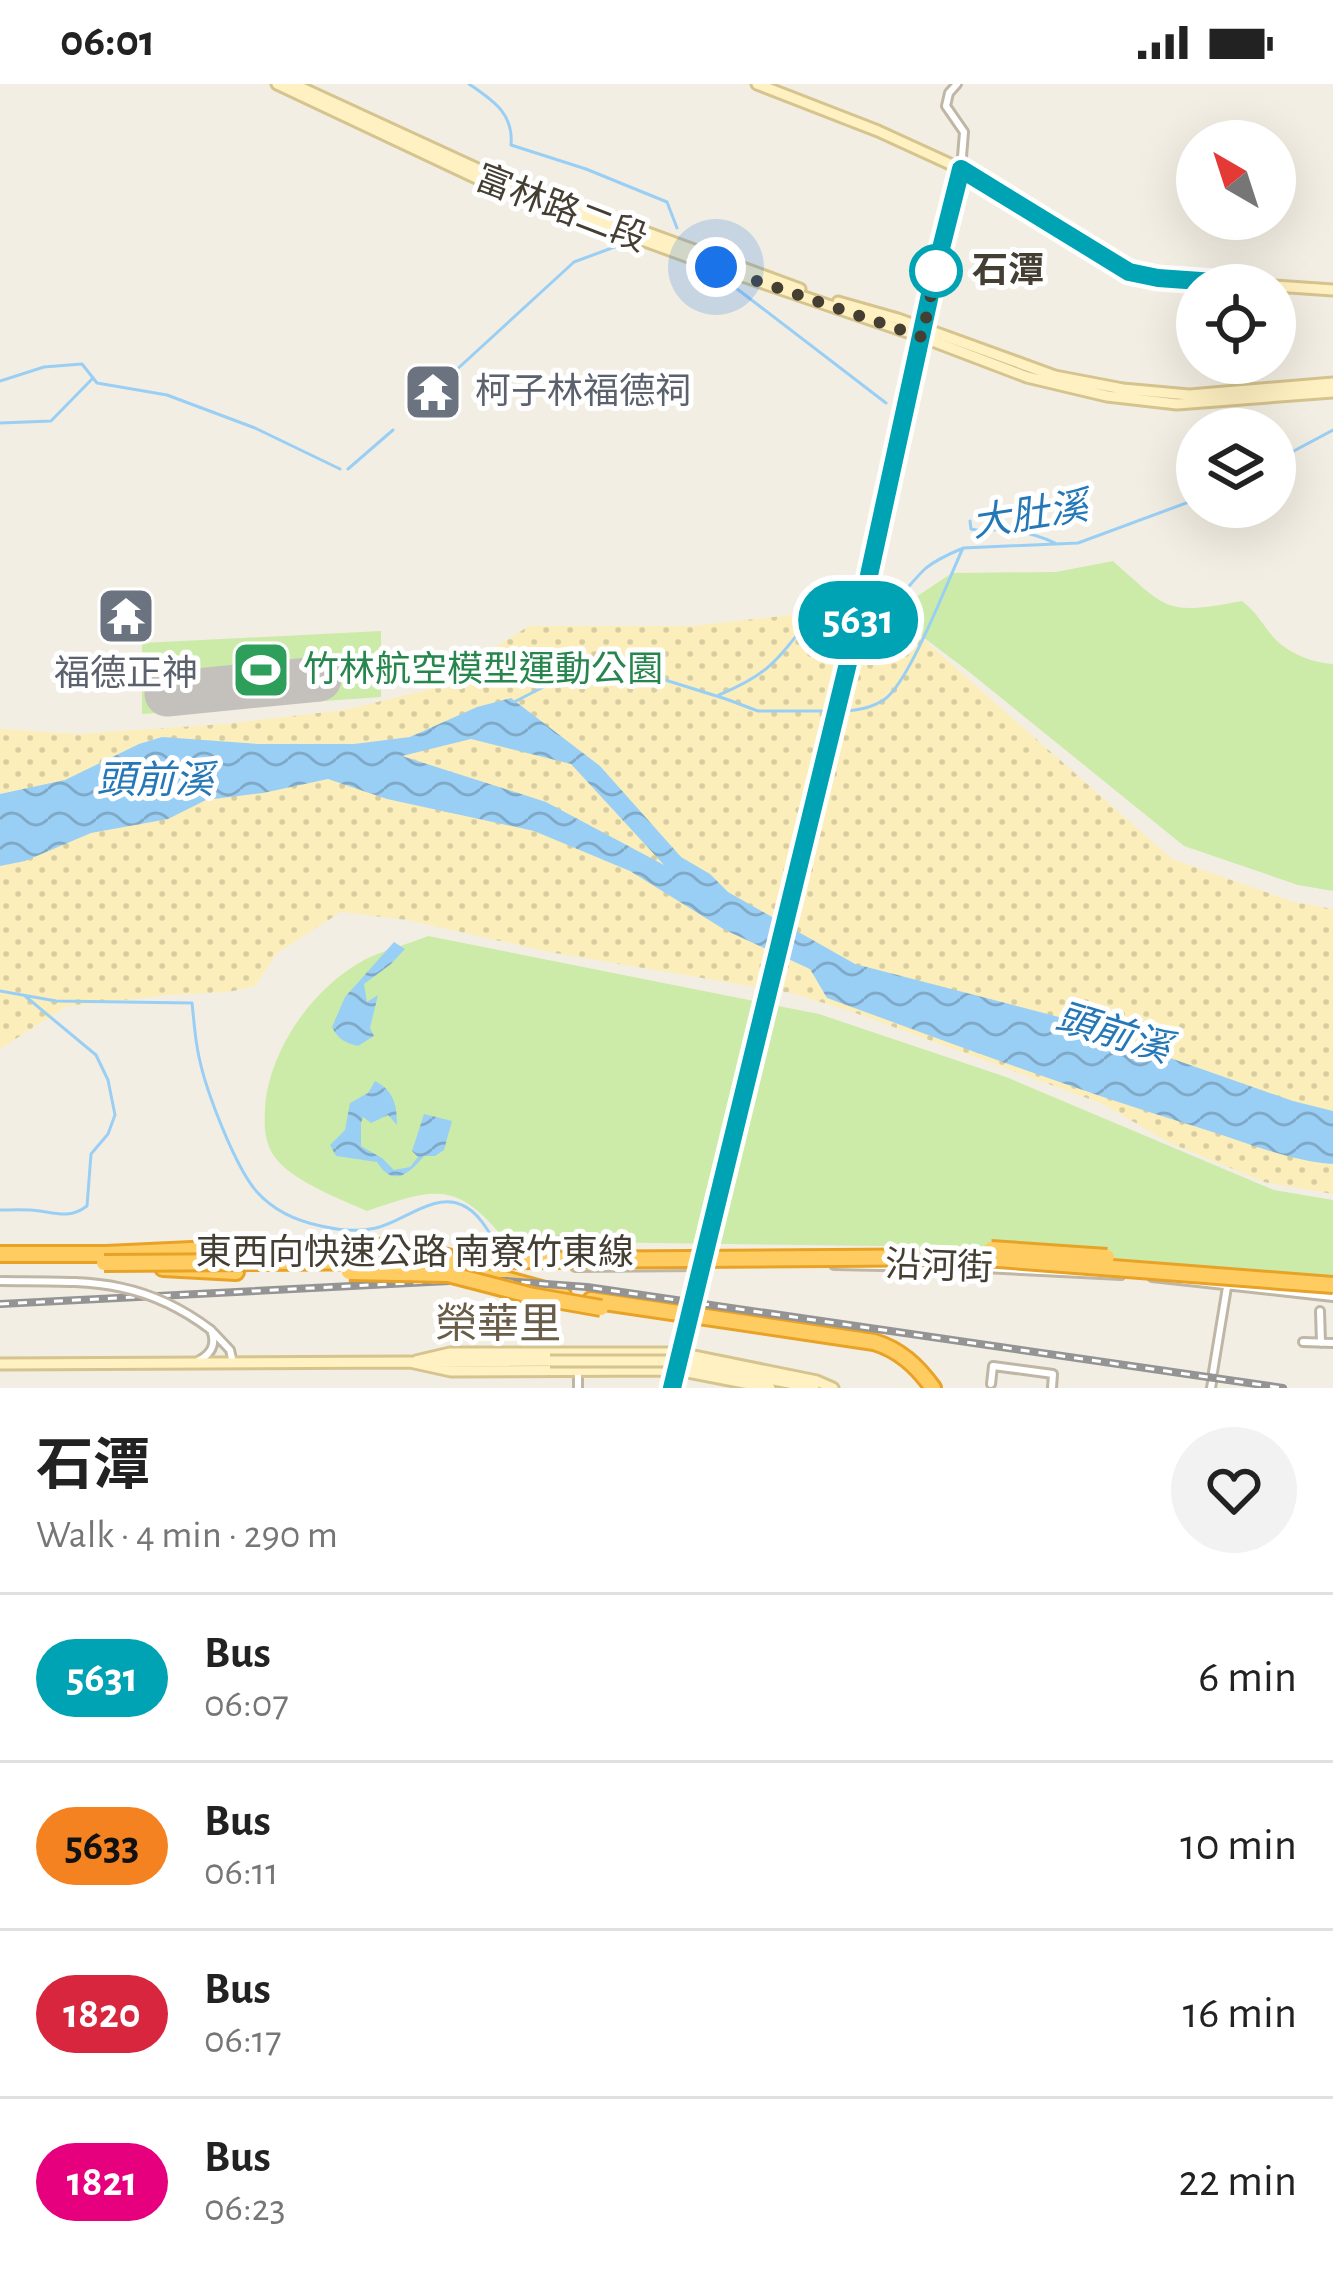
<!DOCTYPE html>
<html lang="en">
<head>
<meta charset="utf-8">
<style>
	body { margin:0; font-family:"Alegreya Sans","Noto Sans TC",sans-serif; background:#f2f2f2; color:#222; height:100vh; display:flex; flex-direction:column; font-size:45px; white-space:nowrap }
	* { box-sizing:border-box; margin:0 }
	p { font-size:39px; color:#767676 }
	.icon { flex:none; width:66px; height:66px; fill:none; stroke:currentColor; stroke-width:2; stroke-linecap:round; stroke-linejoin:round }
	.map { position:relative; height:1304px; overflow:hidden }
	.sheet { display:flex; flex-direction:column; background:#fff; flex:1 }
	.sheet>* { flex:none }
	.badge { padding:0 24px; border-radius:39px; font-size:42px; line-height:78px }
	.needle { width:78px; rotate:321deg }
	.buttons { position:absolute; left:1176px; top:36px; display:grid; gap:24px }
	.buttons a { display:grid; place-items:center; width:120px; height:120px; border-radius:50%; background:#fff; box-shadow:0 12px 48px #0002; font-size:60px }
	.you { position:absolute; width:60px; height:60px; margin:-30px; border:9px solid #fff; border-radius:50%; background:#1a73e8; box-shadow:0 0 0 18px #1a73e833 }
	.map>.badge { position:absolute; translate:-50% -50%; box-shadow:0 0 0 6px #fff }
	.round { display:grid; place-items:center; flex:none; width:126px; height:126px; border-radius:63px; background:#f2f2f2 }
	.summary { display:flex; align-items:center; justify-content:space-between; height:204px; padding:0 36px }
	h1 { font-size:57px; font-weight:700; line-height:90px }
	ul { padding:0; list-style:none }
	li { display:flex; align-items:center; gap:36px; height:168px; padding:0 36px; border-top:3px solid #e0e0e0 }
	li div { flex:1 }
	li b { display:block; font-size:45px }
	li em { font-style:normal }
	li .badge { min-width:132px; font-weight:700; text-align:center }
	.status { display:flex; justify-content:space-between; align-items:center; height:84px; padding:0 60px; background:#fff; direction:ltr }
	.status svg { height:33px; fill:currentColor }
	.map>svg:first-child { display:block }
	.green { fill:#cceba8 }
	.sand { fill:url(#sand-dots) }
	.water { fill:url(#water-waves); fill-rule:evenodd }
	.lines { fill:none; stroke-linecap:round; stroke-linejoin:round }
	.stream { stroke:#9acff5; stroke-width:3 }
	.runway { stroke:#c4c1bc; stroke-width:45 }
	.street-casing { stroke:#bfb6a5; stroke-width:12 }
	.secondary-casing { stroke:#d6c48f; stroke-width:15 }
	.highway-casing { stroke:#e8a327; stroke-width:20 }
	.street { stroke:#fff; stroke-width:6 }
	.secondary { stroke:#fff1c1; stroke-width:9 }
	.highway { stroke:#ffcc62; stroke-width:14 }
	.rail-casing { stroke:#949494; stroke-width:8 }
	.rail { stroke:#fff; stroke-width:3; stroke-dasharray:9; stroke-linecap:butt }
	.street-bridge-casing { stroke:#bfb6a5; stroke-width:12; stroke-linecap:butt }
	.secondary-bridge-casing { stroke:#d6c48f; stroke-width:15; stroke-linecap:butt }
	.highway-bridge-casing { stroke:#e8a327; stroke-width:20; stroke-linecap:butt }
	.street-bridge { stroke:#fff; stroke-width:6 }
	.secondary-bridge { stroke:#fff1c1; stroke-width:9 }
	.highway-bridge { stroke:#ffcc62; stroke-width:14 }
	.line-casing { stroke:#fff; stroke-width:27 }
	.line { stroke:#00a3b4; stroke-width:18 }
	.walk { stroke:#453e33; stroke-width:12; stroke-dasharray:0 21.6 }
	.stop-dot { fill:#fff; stroke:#00a3b4; stroke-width:6 }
	.labels { text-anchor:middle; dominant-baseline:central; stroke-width:10; stroke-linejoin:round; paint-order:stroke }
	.street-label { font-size:36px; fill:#453e33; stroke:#fff }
	.stop-label { font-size:36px; font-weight:bold; fill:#453e33; stroke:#fff; text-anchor:start }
	.worship-label { font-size:36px; fill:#5b616d; stroke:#fff; text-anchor:start }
	.leisure-label { font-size:36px; fill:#27864d; stroke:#fff; text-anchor:start }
	.water-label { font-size:39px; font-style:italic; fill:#2578b8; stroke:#fff }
	.quarter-label { font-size:42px; fill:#695c49; stroke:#fff }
</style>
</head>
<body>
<div class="status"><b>06:01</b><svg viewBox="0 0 49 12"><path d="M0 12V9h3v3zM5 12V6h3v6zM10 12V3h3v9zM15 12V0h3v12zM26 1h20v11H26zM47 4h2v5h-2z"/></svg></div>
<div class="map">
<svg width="1333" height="1304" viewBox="0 0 1333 1304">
	<defs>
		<pattern id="sand-dots" width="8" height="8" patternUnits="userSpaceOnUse" patternTransform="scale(3)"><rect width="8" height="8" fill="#fbeebb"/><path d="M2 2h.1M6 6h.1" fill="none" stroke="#d8cda1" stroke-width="1.8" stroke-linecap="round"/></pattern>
		<pattern id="water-waves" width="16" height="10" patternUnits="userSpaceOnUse" patternTransform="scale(3)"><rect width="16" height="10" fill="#9acff5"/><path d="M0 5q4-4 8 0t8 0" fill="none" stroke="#7fa9c7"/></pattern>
	</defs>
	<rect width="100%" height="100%" fill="#f3eee3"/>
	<path class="green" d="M1113 477C1169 527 1166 531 1242 517 1258 529 1263 542 1276 556 1290 570 1314 579 1333 580V807L1298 801 1184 762 968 587 915 547 895 542 916 513 952 489 1056 488Z
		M381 547V613L142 630V559Z
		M428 852 819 930 1006 993 1274 1106 1333 1116V1195L1229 1184 884 1162 506 1157C457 1097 437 1103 367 1127 342 1116 296 1098 278 1077 264 1061 264 1044 265 1024 269 965 314 902 366 875 385 866 408 860 428 852Z"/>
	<path class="sand" d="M792 531 874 537 914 547 1172 775 1294 818 1333 825V1110L1264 1098 1168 1058 1103 1020 850 927 791 909 549 868 407 836 341 828 277 869 255 902 229 908 169 911 65 923 0 965V645L80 650 224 640 344 626 427 606 529 542H690Z"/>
	<path class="water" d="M511 614 600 682 681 773 710 790 728 808 855 880 1082 939 1156 969 1293 1017 1333 1027V1080C1287 1077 1244 1057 1200 1044 1074 1006 951 959 827 914L810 885 725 846 630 787 534 747 387 715 328 695 263 709 206 716 168 735 91 749 25 777 0 782V710L65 696 139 660 162 653 259 660H354L410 653 477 623ZM471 655 571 680 664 781 546 718 402 672Z
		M394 858 405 865 391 880 364 900 367 918 378 911 370 944 374 952 358 962C345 959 338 955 332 943L345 913Z
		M375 997C394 1007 397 1021 397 1041L388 1031 371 1039 363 1033 361 1039V1062L382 1074 394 1086 410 1083 418 1073 412 1067 424 1030 452 1037 444 1066 435 1072H424C409 1090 393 1104 377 1078L336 1072 330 1061 345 1046 350 1019 368 1009Z"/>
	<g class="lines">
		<path class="stream" d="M469 0C492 16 514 29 511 61L586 85 667 118 677 144
			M719 191 886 319
			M0 297 44 283 82 280 97 299 167 311 255 344 340 385
			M442 299 574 178 620 161
			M0 339 51 337 92 295
			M1275 377 1333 346
			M348 385 393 346
			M970 437 971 445C982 448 992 445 1003 446 1022 447 1038 451 1055 459
			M864 534C892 531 906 502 926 484 936 476 949 470 961 465
			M719 611C766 591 774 580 805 541L855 535
			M516 617 598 575 726 615 758 627H830
			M840 627C856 627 872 624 885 615 910 597 948 496 963 464L1078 459 1197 415
			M0 907 56 917 192 919C194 937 195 956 199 973 206 1007 235 1083 257 1108 274 1127 297 1137 321 1142 338 1146 359 1148 376 1144 403 1138 434 1108 462 1121 481 1129 492 1154 502 1170
			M0 1126C13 1126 27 1125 40 1127 59 1130 71 1134 87 1122L91 1070 108 1050 115 1031 108 996 96 971 25 912"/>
		<path class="runway" d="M167 610 319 595"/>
		<defs>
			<path id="street" d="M957 0 949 9 946 22 964 48 961 85
				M562 1156 565 1171 575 1183 701 1182
				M834 1181 984 1184 1121 1191
				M1152 1193 1333 1213
				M1320 1227 1321 1259
				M213 1248 230 1266 233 1279
				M1303 1258 1333 1259
				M198 1277C211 1270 217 1261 211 1246
				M1213 1288 1227 1203
				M991 1300 993 1282 1053 1290 1052 1304
				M578 1304V1284
				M1211 1304 1212 1298"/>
			<path id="secondary" d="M277 0 489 100 716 183 922 253 1027 293 1107 312 1177 320 1333 308
				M293 0 493 92 800 205
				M757 0 878 47 961 85 1129 188 1158 194 1258 201
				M1275 202 1333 206
				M838 218 898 235 1055 292 1123 305 1189 311 1333 299
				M915 282 961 85
				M416 1277 450 1269H679L817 1297 833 1304
				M678 1277 814 1304
				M434 1278 550 1277
				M0 1280 410 1278 451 1287 677 1286 770 1304"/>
			<path id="highway" d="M0 1170H106L277 1162 393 1163 448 1173 501 1194 563 1211
				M163 1184 236 1188
				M591 1216 874 1258C900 1266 917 1282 933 1304"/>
		</defs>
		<use href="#street" class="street-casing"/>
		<use href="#secondary" class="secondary-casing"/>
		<use href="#highway" class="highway-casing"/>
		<use href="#street" class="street"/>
		<use href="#secondary" class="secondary"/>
		<use href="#highway" class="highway"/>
		<defs>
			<path id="rail" d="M0 1220 449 1197H506L587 1203 1283 1304"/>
		</defs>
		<use href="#rail" class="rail-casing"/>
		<use href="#rail" class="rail"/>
		<defs>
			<path id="street-bridge" d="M0 1197C84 1198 140 1192 211 1246"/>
			<path id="secondary-bridge" d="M550 1277H678
				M674 1298 866 505 915 282"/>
			<path id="highway-bridge" d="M991 1165 1107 1173
				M104 1179 972 1173 1333 1201
				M349 1188 448 1190 533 1212 601 1224"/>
		</defs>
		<use href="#street-bridge" class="street-bridge-casing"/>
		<use href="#secondary-bridge" class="secondary-bridge-casing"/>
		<use href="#highway-bridge" class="highway-bridge-casing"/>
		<use href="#street-bridge" class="street-bridge"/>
		<use href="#secondary-bridge" class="secondary-bridge"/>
		<use href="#highway-bridge" class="highway-bridge"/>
	</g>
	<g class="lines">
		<defs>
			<path id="line" d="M672 1304 866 505 934 192 961 85 1129 188 1158 194 1257 201"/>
		</defs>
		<use href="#line" class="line-casing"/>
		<use href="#line" class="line"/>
		<path class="walk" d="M716 183 922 253 936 187"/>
	</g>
	<defs>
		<symbol id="temple-square" viewBox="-11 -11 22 22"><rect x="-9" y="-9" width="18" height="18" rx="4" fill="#6b7280" stroke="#fff"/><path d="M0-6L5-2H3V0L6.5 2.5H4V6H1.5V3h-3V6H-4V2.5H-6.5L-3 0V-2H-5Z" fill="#fff"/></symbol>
		<symbol id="stadium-square" viewBox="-11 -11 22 22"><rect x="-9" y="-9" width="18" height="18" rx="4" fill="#2e9e5b" stroke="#fff"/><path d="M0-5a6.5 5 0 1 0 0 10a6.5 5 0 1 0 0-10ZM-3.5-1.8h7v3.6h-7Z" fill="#fff"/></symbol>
	</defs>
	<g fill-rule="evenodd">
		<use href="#temple-square" x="400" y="275" width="66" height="66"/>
		<use href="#temple-square" x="93" y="499" width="66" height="66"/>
		<use href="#stadium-square" x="228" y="553" width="66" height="66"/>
	</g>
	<circle class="stop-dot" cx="936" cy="187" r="24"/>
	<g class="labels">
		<g class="street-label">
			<text transform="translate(561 125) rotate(21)">富林路二段</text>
			<text x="415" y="1169">東西向快速公路 南寮竹東線</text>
			<text transform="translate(939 1183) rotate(2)">沿河街</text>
		</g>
		<g class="stop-label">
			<text x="972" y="187">石潭</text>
		</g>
		<g class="worship-label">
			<text x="475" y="308">柯子林福德祠</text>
			<text x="126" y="590" text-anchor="middle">福德正神</text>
		</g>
		<g class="leisure-label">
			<text x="303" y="586">竹林航空模型運動公園</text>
		</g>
		<g class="water-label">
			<text transform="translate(1030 432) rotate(-9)">大肚溪</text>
			<text x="155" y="697">頭前溪</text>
			<text transform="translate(1113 950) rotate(17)">頭前溪</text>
		</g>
		<g class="quarter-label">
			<text x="498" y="1241">榮華里</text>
		</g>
	</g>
</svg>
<div class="buttons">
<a><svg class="needle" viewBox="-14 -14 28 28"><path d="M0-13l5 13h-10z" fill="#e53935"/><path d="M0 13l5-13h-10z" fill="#767676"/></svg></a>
<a><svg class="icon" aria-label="locate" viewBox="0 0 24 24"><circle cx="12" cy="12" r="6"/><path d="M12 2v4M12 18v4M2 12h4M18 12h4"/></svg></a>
<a><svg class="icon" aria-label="layers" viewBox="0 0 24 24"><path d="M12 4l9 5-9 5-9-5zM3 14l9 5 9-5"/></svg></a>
</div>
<div class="you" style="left:716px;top:183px"></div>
<b class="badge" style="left:858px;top:536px;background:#00a3b4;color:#fff">5631</b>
</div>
<section class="sheet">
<div class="summary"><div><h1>石潭</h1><p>Walk · 4 min · 290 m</p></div><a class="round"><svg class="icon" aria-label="heart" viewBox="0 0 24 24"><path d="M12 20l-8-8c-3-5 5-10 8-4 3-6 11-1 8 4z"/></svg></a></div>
<ul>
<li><span class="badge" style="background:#00a3b4;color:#fff">5631</span><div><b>Bus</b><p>06:07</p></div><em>6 min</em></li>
<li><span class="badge" style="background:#f58220;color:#111">5633</span><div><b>Bus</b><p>06:11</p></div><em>10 min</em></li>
<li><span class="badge" style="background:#d7263d;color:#fff">1820</span><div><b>Bus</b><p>06:17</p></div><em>16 min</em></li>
<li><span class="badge" style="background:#e6007e;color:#fff">1821</span><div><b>Bus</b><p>06:23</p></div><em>22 min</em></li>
</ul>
</section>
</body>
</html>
